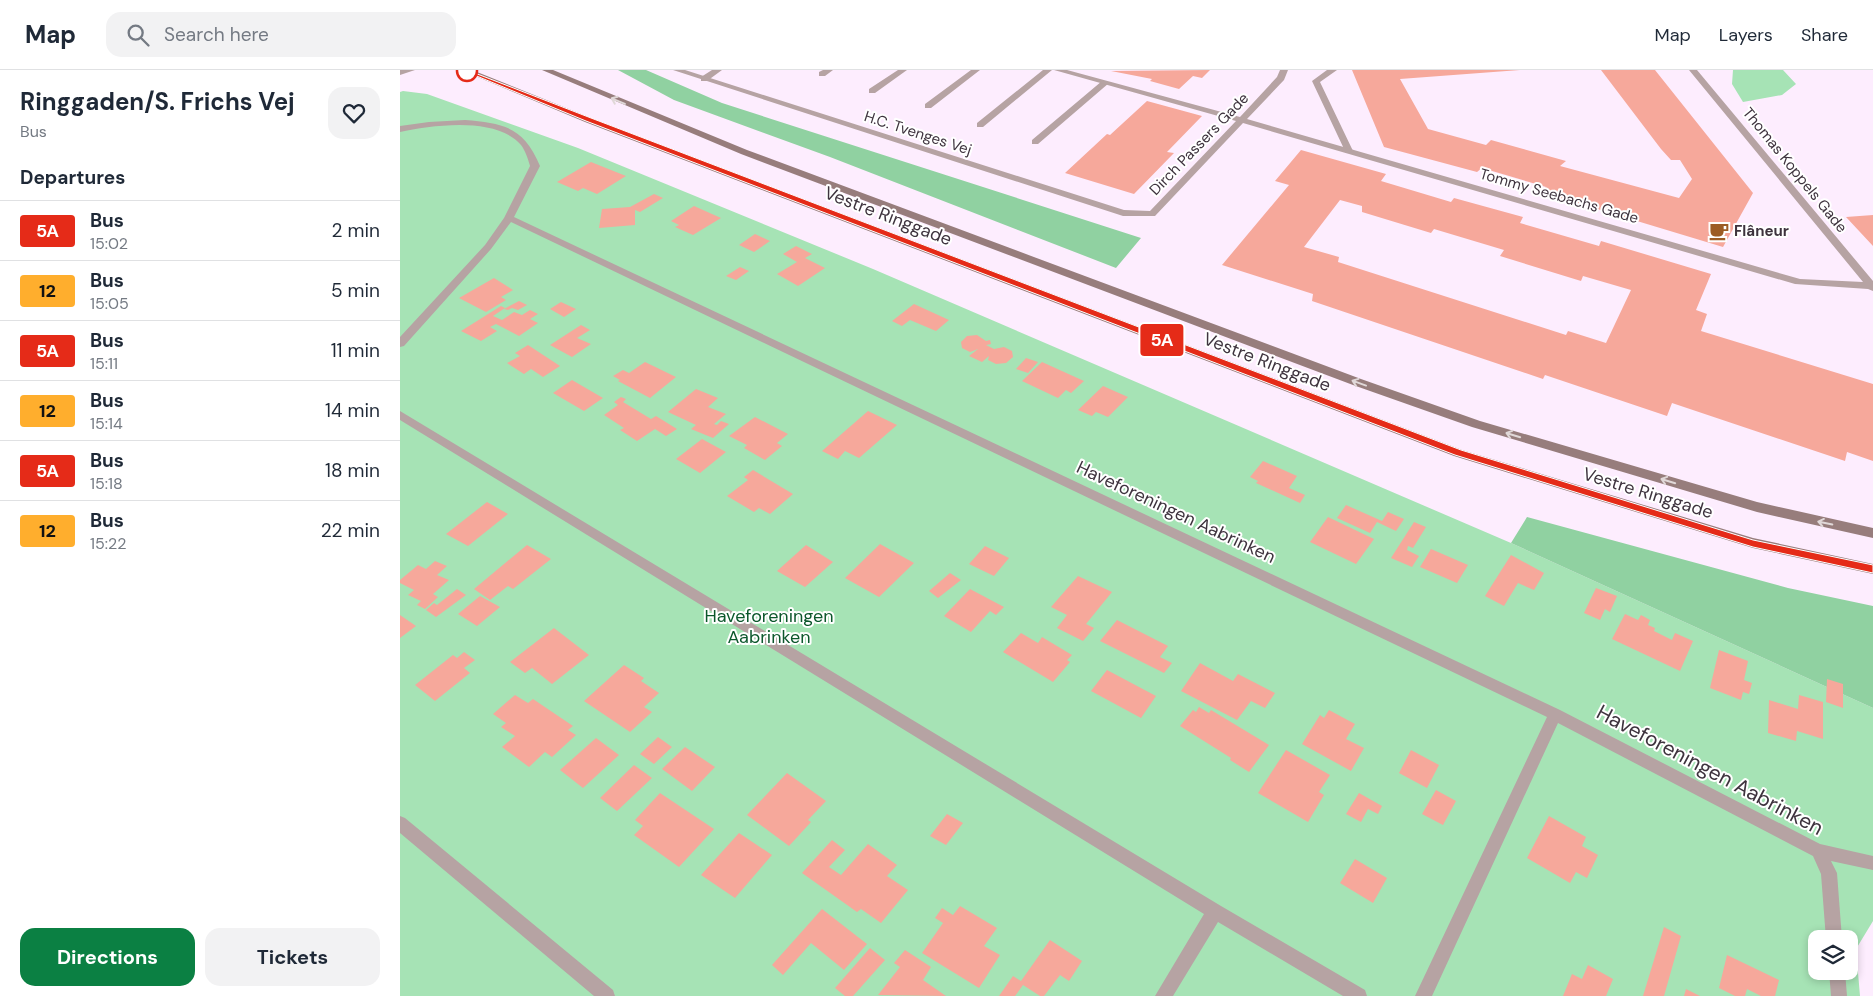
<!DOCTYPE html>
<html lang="en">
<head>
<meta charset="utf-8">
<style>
	body { margin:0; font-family:"DM Sans",sans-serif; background:#f2f2f3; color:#1f2937; height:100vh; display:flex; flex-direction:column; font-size:19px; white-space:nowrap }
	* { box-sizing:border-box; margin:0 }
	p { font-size:16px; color:#747a83 }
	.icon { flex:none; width:28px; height:28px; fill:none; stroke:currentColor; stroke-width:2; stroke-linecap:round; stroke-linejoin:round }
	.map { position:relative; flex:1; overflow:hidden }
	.sheet { display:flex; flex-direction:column; background:#fff; width:400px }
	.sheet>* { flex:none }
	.badge { padding:0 10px; border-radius:4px; font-size:18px; line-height:32px }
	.fabs { position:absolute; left:1408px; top:860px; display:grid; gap:10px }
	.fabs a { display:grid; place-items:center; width:50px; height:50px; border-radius:10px; background:#fff; box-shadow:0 2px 8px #0003; font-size:25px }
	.map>.badge { position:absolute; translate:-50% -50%; box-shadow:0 0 0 2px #fff }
	h2 { padding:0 20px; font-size:19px; line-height:45px }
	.round { display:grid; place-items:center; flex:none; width:52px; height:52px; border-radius:15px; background:#f2f2f3 }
	.headline { display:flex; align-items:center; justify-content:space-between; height:85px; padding:0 20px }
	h1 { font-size:24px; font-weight:700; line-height:38px }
	.button { display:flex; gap:10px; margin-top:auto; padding:10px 20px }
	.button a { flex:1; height:58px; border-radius:15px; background:#0b8043; color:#fff; font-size:20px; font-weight:700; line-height:58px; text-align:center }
	.button a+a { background:#f2f2f3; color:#1f2937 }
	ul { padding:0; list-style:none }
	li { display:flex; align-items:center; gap:15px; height:60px; padding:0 20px; border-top:1px solid #e0e1e3 }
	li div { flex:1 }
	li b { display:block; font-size:19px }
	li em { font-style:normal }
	li .badge { min-width:55px; font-weight:700; text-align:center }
	header { display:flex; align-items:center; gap:30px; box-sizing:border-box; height:70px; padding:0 25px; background:#fff; border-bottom:1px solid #e0e1e3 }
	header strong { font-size:24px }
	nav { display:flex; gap:28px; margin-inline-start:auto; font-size:18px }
	.search { width:350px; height:45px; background:#f2f2f3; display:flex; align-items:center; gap:12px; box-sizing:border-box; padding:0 18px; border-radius:15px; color:#747a83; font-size:19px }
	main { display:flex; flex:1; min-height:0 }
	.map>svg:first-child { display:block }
	.green { fill:#a6e3b5; fill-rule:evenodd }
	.forest { fill:#90d1a1 }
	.building { fill:#f6a89b; fill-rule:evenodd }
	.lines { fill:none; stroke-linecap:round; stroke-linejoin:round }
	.service { fill:#b6a3a3; fill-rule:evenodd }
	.pedestrian { fill:#b6a3a3; fill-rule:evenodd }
	.minor { fill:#b6a3a3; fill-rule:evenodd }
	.tertiary { fill:#b6a3a3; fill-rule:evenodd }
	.secondary { fill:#977d7c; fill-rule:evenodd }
	.oneway { stroke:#e0d8d8 }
	.line { fill:#e52b18; stroke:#fff }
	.stop-dot { fill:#fff; stroke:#e52b18; stroke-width:2.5 }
	.labels { text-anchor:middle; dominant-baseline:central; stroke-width:4; stroke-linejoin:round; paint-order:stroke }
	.far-street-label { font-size:15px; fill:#3e333e; stroke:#fff }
	.far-poi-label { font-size:15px; font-weight:bold; fill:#3e333e; stroke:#fff; text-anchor:start }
	.street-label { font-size:18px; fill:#3e333e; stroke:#fff }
	.park-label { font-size:18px; fill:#0b572b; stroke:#fff }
	.near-street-label { font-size:21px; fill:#3e333e; stroke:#fff }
</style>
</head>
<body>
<header>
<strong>Map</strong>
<div class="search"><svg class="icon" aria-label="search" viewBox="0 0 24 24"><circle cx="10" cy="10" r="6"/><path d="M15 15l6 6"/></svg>Search here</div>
<nav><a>Map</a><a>Layers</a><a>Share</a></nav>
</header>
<main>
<section class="sheet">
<div class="headline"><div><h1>Ringgaden/S. Frichs Vej</h1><p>Bus</p></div><a class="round"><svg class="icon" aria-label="heart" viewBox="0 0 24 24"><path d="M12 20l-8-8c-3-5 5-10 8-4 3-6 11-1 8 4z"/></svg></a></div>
<h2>Departures</h2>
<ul>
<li><span class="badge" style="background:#e52b18;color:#fff">5A</span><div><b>Bus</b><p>15:02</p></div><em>2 min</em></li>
<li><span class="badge" style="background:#ffae2d;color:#111">12</span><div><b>Bus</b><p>15:05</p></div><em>5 min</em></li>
<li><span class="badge" style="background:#e52b18;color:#fff">5A</span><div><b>Bus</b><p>15:11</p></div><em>11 min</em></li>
<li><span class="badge" style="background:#ffae2d;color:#111">12</span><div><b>Bus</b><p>15:14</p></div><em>14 min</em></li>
<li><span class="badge" style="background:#e52b18;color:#fff">5A</span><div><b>Bus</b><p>15:18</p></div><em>18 min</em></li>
<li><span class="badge" style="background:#ffae2d;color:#111">12</span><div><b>Bus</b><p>15:22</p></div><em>22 min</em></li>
</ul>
<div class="button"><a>Directions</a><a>Tickets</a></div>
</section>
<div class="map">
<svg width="1473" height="926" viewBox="0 0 1473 926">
	<rect width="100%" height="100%" fill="#fdedfe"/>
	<path class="green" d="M1333 0H1383L1396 14 1382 25 1343 32 1332 14Z
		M3 21 27 24 178 78 473 199 1111 473 1473 638V851L1456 879 1460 926H0V22ZM1416 869H1449V901H1416Z"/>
	<path class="forest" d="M218 0H246L322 33 741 168 716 198 430 87 274 30Z
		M1127 447 1388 518 1473 536V638L1111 473Z"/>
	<path class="building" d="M810 0 802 8 793 6 779 19 750 11 752 9 711 1Z
		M952 0H1120L1000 9 1028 59 1086 75 1091 70 1166 91 1160 96 1279 128 1292 109 1280 90H1271L1261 79 1201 0H1255L1353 123 1323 177 1141 122 1146 117 1082 98 1077 102 984 77Z
		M747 31 802 46 767 82 774 83 734 124 665 103 707 64 710 65Z
		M901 80 986 104 981 111 1051 132 1054 128 1123 147 1120 153 1199 176 1201 171 1311 204 1296 240 1307 244 1301 261 1473 314V391L1447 382 1445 391 1272 333 1267 346 1145 305 1143 309 912 231 913 224 822 195 889 115 875 111ZM940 130 962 136V142L1031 163 1034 159 1104 180 1100 186 1181 211 1183 206 1231 220 1206 273 1168 261 1166 265 938 192 939 187 904 177Z
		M191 92 226 106 197 124 183 118 178 121 157 112Z
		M254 124 263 128 240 142 235 140V155L199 158 202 139 230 137Z
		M294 136 321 148 293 165 275 157 279 155 271 151Z
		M1473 145V176L1446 147Z
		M355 164 370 171 354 182 339 175Z
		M396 176 412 184 405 188 425 198 398 216 377 204 397 192 383 184Z
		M340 197 349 201 336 210 326 206Z
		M94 208 113 220 101 227 106 230 86 242 59 228Z
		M119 231 127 235 118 240 112 238 108 240 104 239Z
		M161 232 176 239 164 247 150 239Z
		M514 234 549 250 536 261 510 250 502 256 492 251Z
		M101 236 105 238 93 246 102 250 114 242 122 245 130 240 138 244 130 249 138 253 119 266 96 254 90 257 97 261 81 271 61 261Z
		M181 255 190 260 177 268 191 274 172 287 150 275Z
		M577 265 586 271 590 270 591 274 586 275 594 279 604 277 612 281 613 287 606 293 596 294 588 290 589 286 582 292 569 286 578 279 570 282 562 278 561 272 567 266Z
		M128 275 160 296 143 307 131 299 124 304 107 293 120 286 115 283Z
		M626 288 638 292 628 303 616 299Z
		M245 292 276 307 250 328 218 311 220 310 213 306 223 300 229 303Z
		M642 292 684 311 671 323 666 320 658 328 622 311Z
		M172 310 203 328 184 341 153 323Z
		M703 316 728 327 708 347 696 342 692 346 678 340Z
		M296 319 318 328 308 337 326 344 314 354 317 355 321 351 329 354 313 368 291 359 296 355 268 342Z
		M221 327 226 329 223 332 251 349 256 346 277 359 266 366 255 359 237 371 220 360 224 358 204 345 218 335 214 332Z
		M468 341 497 355 459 388 445 381 438 389 422 381Z
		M355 347 388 364 377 373 382 376 365 390 344 378 347 375 329 366Z
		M302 369 326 382 300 403 276 389Z
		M863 391 897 406 889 418 905 425 900 433 856 413 858 411 850 407Z
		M353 400 393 424 370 444 359 438 354 442 327 426 348 410 344 407Z
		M87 432 108 444 68 476 46 464Z
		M946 435 982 451 988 442 1004 449 996 461 977 452 970 463 937 448Z
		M928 447 974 469 956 494 910 472Z
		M1014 452 1026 457 1013 478 1008 476 1007 480 1019 486 1012 497 991 488Z
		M480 474 514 493 479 527 445 508Z
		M127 475 151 489 113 519 108 516 90 530 74 519Z
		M406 475 433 492 405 517 377 501Z
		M585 476 609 488 594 506 569 494Z
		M1031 479 1068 495 1057 513 1020 497Z
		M1111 485 1144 503 1134 520 1118 513 1104 536 1085 526Z
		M35 491 47 496 37 505 49 510 33 524 38 527 25 539 17 535 21 531 8 525 14 520 0 513V510L18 495 26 499Z
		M550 503 561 510 538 528 529 521Z
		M678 506 712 522 686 554 694 558 683 571 657 558 667 545 651 537Z
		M1196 518 1217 526 1210 542 1205 539 1200 550 1184 543Z
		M57 519 66 525 36 547 26 540 34 533 37 535Z
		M570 519 604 537 596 545 590 541 571 562 544 546Z
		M80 526 100 537 77 556 58 544Z
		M1225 544 1238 550 1241 545 1250 550 1248 555 1255 558 1254 561 1272 570 1275 563 1293 571 1280 601 1212 569Z
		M0 545 16 556 0 568Z
		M717 550 768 576 760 587 772 593 764 603 700 571Z
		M154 558 189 585 152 614 132 598 125 603 110 592Z
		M621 563 638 573 642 567 672 585 667 590 670 592 653 612 603 582Z
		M1319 580 1348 591 1344 610 1352 613 1349 624 1343 622 1341 630 1310 618Z
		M64 582 75 590 64 598 70 603 35 631 15 615 53 585 57 588Z
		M800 593 833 611 838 604 875 623 865 638 851 631 837 650 781 621Z
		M224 595 244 608 241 611 259 623 244 637 252 642 230 662 184 631Z
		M707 600 756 626 741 648 691 621Z
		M1427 609 1443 614V638L1426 632Z
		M115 625 128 633 133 629 173 656 168 660 176 665 152 687 145 682 129 697 102 677 115 666 101 657 106 653 93 644Z
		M1399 625 1423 632V669L1397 661 1396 671 1368 663 1369 630 1398 639Z
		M799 637 809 643 811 640 869 675 849 702 830 690 831 688 780 656 793 640 796 642Z
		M929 640 955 654 946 669 964 678 951 701 902 674 920 645 924 648Z
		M258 667 272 677 254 694 240 684Z
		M196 668 219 685 183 718 160 700Z
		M285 677 315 697 292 721 262 699Z
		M886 680 930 705 919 722 924 725 908 752 858 723Z
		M1011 680 1039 695 1027 718 999 703Z
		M234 695 252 708 217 741 200 728Z
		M387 703 426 731 408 750 411 752 389 776 347 745Z
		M1036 720 1056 731 1043 755 1022 744Z
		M260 723 314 759 279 797 234 765 243 756 235 750Z
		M959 723 982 736 978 744 968 739 961 752 946 744Z
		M547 744 563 753 546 775 530 766Z
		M1149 746 1186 767 1182 776 1198 785 1187 808 1176 802 1170 813 1127 788Z
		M339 763 372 785 335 828 301 805Z
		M432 770 445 780 429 797 441 805 468 774 497 795 487 806 508 820 481 853 461 839 457 842 402 803Z
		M955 789 987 808 973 833 940 813Z
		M560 836 597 858 584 876 600 885 579 918 522 883 543 853 535 848 542 838 553 845Z
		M422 839 467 874 444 900 411 873 383 905 372 895Z
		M1264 857 1281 866 1264 926H1243Z
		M650 870 682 891 669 911 660 905 644 926H640L623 915 615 926H599L613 906 621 911Z
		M470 878 485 890 453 926H445L435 918Z
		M505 880 531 897 523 910 546 926 478 925 500 897 494 893Z
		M1327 885 1379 910 1375 926H1361L1347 919 1345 926H1335L1319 918Z
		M1188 895 1213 909 1206 926H1163L1172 904 1182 909Z
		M1286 919 1300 926H1284Z"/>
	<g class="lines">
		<path class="service" d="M312 0H322L307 11H301V7Z
			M423 0H433L425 6H419V2Z
			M498 0H507L475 23H469V19Z
			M571 0H580L531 38H525V34Z
			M643 0H652L583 57H577V53Z
			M702 11 709 13 638 74H632V70Z"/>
		<path class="pedestrian" d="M927 0H937L920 12 953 81 952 83H946L945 81 912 11Z"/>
		<path class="minor" d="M273 0H285L724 140 750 141 836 51 654 0H667L840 47 877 7 880 0H888L884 10 847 49 1400 209 1463 212 1289 0H1297L1473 211V221L1468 219 1395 214 843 53 755 146H723Z
			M65 50C103 53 124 57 140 96L114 147 1160 640 1420 774 1473 786V800L1431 791 1437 803 1442 869H1426L1421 804 1413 786 1158 653 1032 926H1015L1147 647 111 152 91 179 4 276 0 277V267L85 175 104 148 130 96C128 89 125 80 121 75 96 46 33 55 0 62V56L29 52Z
			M0 341 821 836 965 920 967 926H943L818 852 773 926H755L804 844 0 350Z
			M0 746 5 748 213 920 215 926H194L0 763Z
			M1429 901H1445L1447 926H1431Z"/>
		<path class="tertiary" d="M0 0H15L0 5Z"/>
		<path class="secondary" d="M61 0H72L191 48 1062 380 1353 468 1473 494V504L1353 478 1054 386 185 52Z
			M142 0H153L347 80 961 309 1080 351 1357 432 1473 458V468L1357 442 1072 357 953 315 341 84Z"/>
	</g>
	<defs><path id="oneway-shaft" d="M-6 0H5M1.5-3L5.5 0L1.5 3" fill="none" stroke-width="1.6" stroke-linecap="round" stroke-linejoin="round" transform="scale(1.25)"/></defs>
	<g class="oneway">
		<use href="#oneway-shaft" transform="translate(218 31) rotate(-157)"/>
		<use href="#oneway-shaft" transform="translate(959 313) rotate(-160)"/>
		<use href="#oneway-shaft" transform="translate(1113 365) rotate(-163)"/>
		<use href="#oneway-shaft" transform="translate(1268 411) rotate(-163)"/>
		<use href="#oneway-shaft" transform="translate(1425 453) rotate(-168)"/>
	</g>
	<path class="line" d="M62 0H67L191 48 1061 380 1353 470 1473 495V503L1353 477 1055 385 186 51Z"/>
	<defs>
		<symbol id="cafe-bare" viewBox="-9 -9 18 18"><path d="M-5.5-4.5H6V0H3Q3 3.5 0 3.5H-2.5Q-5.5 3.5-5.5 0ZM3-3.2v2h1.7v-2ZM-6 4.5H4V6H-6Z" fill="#9c5c25" stroke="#fff" stroke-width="2.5" paint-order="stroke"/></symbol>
	</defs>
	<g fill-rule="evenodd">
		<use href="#cafe-bare" x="1305" y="147" width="28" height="28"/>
	</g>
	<circle class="stop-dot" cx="67" cy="1" r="10"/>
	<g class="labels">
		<g class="far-street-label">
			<text transform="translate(518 63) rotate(18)">H.C. Tvenges Vej</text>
			<text transform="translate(799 74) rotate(-46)">Dirch Passers Gade</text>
			<text transform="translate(1395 100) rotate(51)">Thomas Koppels Gade</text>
			<text transform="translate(1159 126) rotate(16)">Tommy Seebachs Gade</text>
		</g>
		<g class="far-poi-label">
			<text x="1334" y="161">Flâneur</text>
		</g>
		<g class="street-label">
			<text transform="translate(488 146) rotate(21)">Vestre Ringgade</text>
			<text transform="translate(867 292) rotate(21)">Vestre Ringgade</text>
			<text transform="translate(1248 423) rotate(17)">Vestre Ringgade</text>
			<text transform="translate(776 442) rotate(25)">Haveforeningen Aabrinken</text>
		</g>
		<g class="park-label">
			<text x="369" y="546">Haveforeningen<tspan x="369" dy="21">Aabrinken</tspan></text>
		</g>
		<g class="near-street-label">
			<text transform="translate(1310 700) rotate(28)">Haveforeningen Aabrinken</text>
		</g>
	</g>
</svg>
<div class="fabs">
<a><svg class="icon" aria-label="layers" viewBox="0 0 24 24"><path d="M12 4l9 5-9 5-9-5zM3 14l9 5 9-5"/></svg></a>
</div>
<b class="badge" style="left:762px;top:270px;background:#e52b18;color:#fff">5A</b>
</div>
</main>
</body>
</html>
